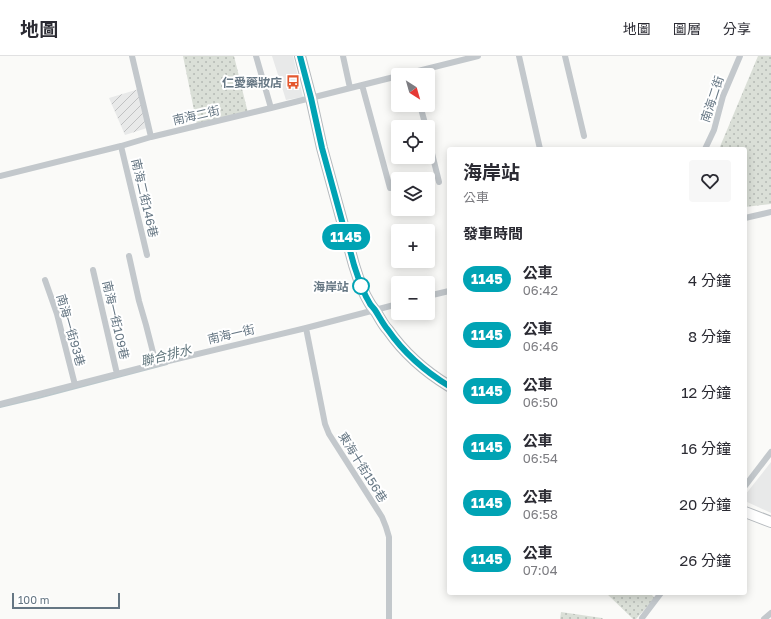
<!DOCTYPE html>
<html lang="zh-TW">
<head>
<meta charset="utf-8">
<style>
	body { margin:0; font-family:"Golos Text","Noto Sans TC",sans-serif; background:#f7f7f7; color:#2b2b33; height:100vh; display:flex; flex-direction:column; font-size:15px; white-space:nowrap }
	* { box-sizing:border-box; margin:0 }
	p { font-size:13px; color:#7c7c81 }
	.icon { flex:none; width:22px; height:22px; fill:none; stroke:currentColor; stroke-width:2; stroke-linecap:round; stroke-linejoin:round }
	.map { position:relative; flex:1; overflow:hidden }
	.panel { position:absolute; left:447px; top:91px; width:300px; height:448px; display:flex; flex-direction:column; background:#fff; border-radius:4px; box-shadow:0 2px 10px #0003 }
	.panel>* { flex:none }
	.badge { padding:0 8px; border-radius:13px; font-size:14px; line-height:26px }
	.needle { width:26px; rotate:143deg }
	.fabs { position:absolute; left:391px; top:12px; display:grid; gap:8px }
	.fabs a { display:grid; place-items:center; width:44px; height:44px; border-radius:4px; background:#fff; box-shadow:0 2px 10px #0003; font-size:20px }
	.scale { position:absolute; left:12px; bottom:10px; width:108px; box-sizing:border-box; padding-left:4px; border:2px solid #657683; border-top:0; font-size:11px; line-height:14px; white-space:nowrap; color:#657683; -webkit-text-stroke:3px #fff; paint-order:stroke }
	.map>.badge { position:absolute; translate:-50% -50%; box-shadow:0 0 0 2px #fff }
	h2 { padding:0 16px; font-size:15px; line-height:36px }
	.round { display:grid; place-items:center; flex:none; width:42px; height:42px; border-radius:4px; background:#f7f7f7 }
	.head { display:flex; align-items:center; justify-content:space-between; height:68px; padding:0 16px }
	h1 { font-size:19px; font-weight:700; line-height:30px }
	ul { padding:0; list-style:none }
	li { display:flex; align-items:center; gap:12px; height:56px; padding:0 16px }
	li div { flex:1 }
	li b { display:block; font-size:15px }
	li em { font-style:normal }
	li .badge { min-width:44px; font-weight:700; text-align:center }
	header { display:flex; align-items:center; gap:24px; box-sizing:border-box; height:56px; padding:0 20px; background:#fff; border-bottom:1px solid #e1e1e2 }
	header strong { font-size:19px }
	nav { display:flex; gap:22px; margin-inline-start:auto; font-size:14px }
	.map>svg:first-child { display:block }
	.built { fill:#e8e9e9 }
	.industrial { fill:url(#industrial-furrows) }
	.green { fill:url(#green-dots) }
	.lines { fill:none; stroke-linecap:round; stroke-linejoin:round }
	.stream { stroke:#bbc7cb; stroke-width:2 }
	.primary-casing { stroke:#b5babe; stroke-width:12 }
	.minor { stroke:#c3c8cc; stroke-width:6 }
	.primary { stroke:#fff; stroke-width:10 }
	.line-casing { stroke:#fff; stroke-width:9 }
	.line { stroke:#00a3b4; stroke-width:6 }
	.stop-dot { fill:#fff; stroke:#00a3b4; stroke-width:2 }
	.labels { text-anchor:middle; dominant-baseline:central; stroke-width:4; stroke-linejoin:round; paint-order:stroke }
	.poi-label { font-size:12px; font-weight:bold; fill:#657683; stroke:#fff; text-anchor:end }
	.street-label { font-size:12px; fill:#657683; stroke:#fff }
	.stop-label { font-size:12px; font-weight:bold; fill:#657683; stroke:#fff; text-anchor:end }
	.water-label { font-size:13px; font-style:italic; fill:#60757c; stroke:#fff }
</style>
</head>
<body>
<header>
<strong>地圖</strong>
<nav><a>地圖</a><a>圖層</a><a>分享</a></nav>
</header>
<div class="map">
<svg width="771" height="563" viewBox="0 0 771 563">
	<defs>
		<pattern id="industrial-furrows" width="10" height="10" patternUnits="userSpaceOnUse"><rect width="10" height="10" fill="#e8e9e9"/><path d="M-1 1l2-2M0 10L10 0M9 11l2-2" fill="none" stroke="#c0c1c2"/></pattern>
		<pattern id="green-dots" width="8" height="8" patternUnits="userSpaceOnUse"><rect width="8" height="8" fill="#dadfd7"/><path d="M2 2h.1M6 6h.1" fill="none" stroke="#b4b9b4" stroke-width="1.8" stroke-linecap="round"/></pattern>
	</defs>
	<rect width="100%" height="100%" fill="#fafaf8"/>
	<path class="built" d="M272 0H293L303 41 286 44Z
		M771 406V457L745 445V439Z"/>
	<path class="industrial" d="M139 33 147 72 125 79 109 42Z"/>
	<path class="green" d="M183 0H234L248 57 197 69Z
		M758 0H771V148L745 151V93H719Z
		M606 537H650L655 542 636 563H633Z
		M561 556 602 562 603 563H560Z"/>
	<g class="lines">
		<path class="stream" d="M0 351 38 342 167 308"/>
		<defs>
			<path id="primary" d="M300 0 311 42 322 92 354 209C358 222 362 235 369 246 371 250 374 253 376 256 380 262 383 269 388 274 404 297 426 316 449 330
				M745 456 771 466"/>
		</defs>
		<use href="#primary" class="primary-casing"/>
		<path class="minor" d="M132 0 151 81
			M256 0 271 52
			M343 0 350 32
			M519 0 540 93
			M565 0 584 80
			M402 19 478 0
			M362 29 390 132
			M420 49 426 71
			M428 81 439 126
			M121 90 147 199
			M705 93 714 74 723 40 740 0
			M0 120 121 90 151 81 271 52 398 20
			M745 162 771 156
			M129 200 139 245 146 269 156 308
			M93 214 117 318
			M45 224 57 258 75 329
			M428 240 449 235
			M306 272 325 368 329 378 382 461 386 471 389 481V563
			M0 348 156 308 306 272 398 248
			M745 430 771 396
			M642 562 661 537
			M764 563 771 557"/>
		<use href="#primary" class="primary"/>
	</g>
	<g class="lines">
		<defs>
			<path id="line" d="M300 0 311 42 322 92 354 209C358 221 362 235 369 246 370 249 373 251 375 254 379 260 383 268 388 274 404 297 426 316 449 330"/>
		</defs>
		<use href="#line" class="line-casing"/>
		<use href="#line" class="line"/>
	</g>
	<defs>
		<symbol id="bus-bare" viewBox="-9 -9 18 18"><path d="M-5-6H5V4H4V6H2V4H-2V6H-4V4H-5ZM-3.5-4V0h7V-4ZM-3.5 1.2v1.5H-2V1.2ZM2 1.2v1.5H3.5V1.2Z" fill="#e4572e" stroke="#fff" stroke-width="2.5" paint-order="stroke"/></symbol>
	</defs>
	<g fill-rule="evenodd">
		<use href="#bus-bare" x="283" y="16" width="20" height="20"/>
	</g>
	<circle class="stop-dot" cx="361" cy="230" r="8"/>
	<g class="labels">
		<g class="poi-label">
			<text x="282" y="26">仁愛藥妝店</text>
		</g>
		<g class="street-label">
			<text transform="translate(712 43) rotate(-72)">南海二街</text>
			<text transform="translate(196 59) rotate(-13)">南海二街</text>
			<text transform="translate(145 142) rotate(77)">南海二街146巷</text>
			<text transform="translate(116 264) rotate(77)">南海一街109巷</text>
			<text transform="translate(71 274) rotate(74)">南海一街93巷</text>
			<text transform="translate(231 278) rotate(-13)">南海一街</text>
			<text transform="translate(363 411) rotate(58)">東海十街156巷</text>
		</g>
		<g class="stop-label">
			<text x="349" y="230">海岸站</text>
		</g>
		<g class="water-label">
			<text transform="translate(166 299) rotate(-14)">聯合排水</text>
		</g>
	</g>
</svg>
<div class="fabs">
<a><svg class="needle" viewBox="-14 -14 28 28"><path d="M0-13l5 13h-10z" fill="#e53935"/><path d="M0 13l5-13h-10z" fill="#7c7c81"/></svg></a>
<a><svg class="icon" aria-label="locate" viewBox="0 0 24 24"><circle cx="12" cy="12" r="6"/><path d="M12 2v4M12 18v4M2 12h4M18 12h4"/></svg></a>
<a><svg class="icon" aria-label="layers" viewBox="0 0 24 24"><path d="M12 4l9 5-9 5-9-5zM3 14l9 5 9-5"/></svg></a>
<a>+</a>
<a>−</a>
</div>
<div class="scale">100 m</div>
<b class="badge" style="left:346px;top:181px;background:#00a3b4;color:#fff">1145</b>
<section class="panel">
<div class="head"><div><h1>海岸站</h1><p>公車</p></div><a class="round"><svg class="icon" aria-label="heart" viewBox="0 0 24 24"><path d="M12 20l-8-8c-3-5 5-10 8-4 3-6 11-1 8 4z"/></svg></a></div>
<h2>發車時間</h2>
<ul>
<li><span class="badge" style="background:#00a3b4;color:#fff">1145</span><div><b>公車</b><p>06:42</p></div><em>4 分鐘</em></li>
<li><span class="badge" style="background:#00a3b4;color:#fff">1145</span><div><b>公車</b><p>06:46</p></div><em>8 分鐘</em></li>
<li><span class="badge" style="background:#00a3b4;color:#fff">1145</span><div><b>公車</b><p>06:50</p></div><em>12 分鐘</em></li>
<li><span class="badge" style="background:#00a3b4;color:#fff">1145</span><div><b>公車</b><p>06:54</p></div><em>16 分鐘</em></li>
<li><span class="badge" style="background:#00a3b4;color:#fff">1145</span><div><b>公車</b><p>06:58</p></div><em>20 分鐘</em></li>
<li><span class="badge" style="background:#00a3b4;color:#fff">1145</span><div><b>公車</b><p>07:04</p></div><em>26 分鐘</em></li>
</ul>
</section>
</div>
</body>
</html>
